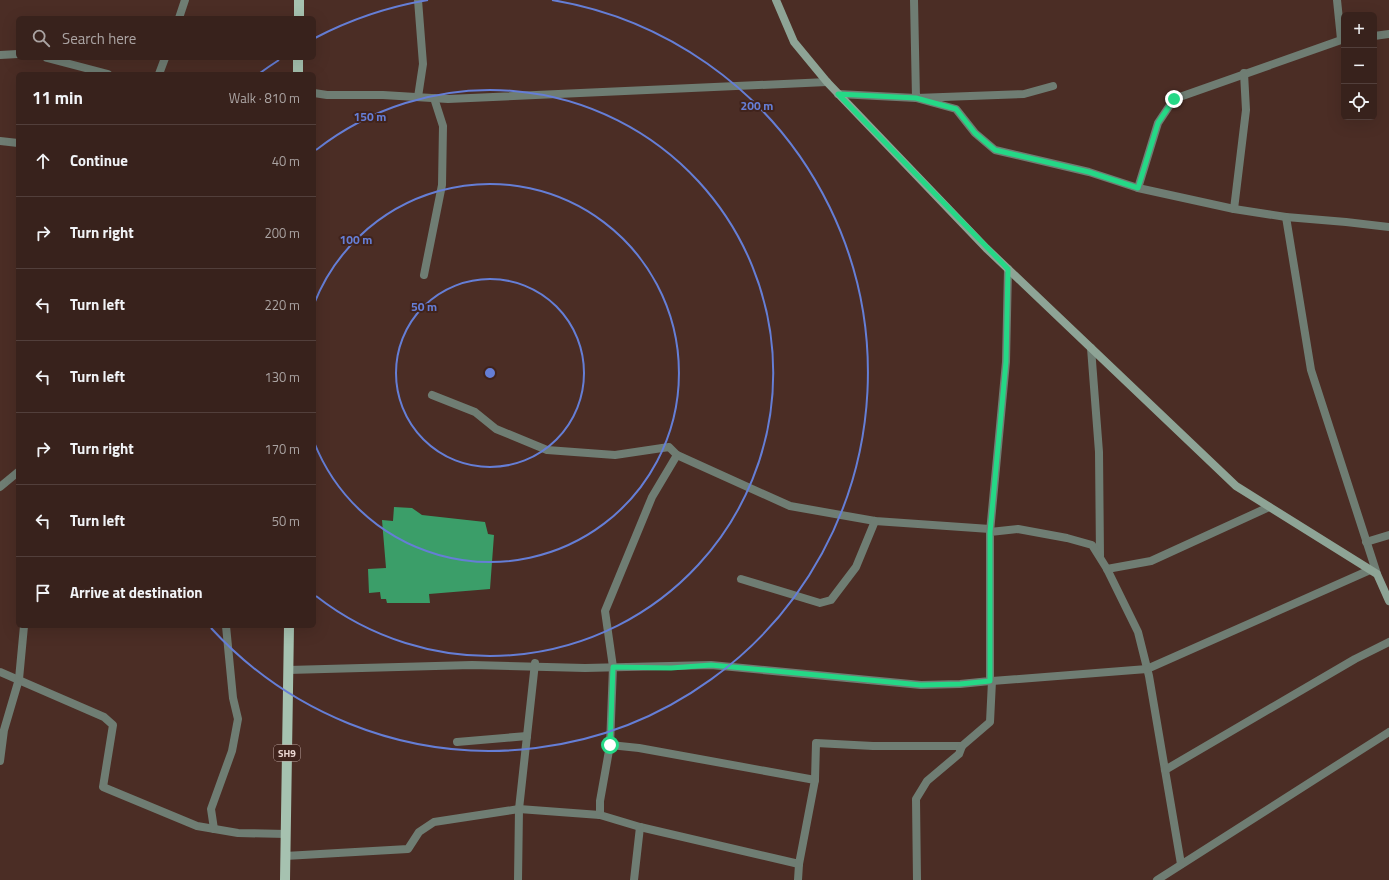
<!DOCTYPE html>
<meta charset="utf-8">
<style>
:root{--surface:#38221c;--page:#432f29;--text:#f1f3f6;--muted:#aba4a3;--line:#523f3b}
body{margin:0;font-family:"Titillium Web",sans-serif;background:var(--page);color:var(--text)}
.controls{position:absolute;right:12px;top:12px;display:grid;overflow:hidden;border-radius:6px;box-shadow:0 4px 16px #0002}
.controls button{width:36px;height:36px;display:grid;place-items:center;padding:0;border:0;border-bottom:1px solid var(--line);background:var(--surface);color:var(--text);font:20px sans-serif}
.stop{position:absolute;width:12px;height:12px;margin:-9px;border:3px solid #25d886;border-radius:50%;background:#fff}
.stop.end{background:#25d886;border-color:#fff;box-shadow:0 1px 4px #0008}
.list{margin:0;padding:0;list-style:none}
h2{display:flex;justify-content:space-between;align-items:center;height:52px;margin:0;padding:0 16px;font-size:17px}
h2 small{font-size:13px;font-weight:400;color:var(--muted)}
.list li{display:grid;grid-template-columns:26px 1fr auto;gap:12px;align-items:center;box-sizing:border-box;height:72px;padding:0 16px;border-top:1px solid var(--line)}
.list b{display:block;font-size:15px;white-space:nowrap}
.list em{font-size:13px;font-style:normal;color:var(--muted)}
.icon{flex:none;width:22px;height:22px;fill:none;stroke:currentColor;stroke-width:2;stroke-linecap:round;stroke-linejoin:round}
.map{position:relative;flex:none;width:1389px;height:880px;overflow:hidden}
.search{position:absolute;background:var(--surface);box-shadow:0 4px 16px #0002;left:16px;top:16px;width:300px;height:44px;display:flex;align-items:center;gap:10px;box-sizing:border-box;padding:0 14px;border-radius:6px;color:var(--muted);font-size:15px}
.panel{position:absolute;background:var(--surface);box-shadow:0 4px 16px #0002;left:16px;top:72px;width:300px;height:556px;border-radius:6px}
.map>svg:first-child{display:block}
.water{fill:#3b9e69}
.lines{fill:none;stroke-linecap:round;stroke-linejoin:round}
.street{stroke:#6f7d73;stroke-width:8}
.secondary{stroke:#8ea496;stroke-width:8}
.primary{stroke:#a6c2b0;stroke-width:10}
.route{stroke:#25d886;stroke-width:5}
.ring{fill:none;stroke:#657ed6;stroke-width:2}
.labels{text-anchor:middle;stroke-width:4;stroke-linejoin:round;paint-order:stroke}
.shield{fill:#40231c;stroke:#b8a09b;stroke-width:1}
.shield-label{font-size:10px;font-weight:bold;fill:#ebd6d1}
.centre{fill:#657ed6;stroke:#40231c;stroke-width:2}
.ring-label{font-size:12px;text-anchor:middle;font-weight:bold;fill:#657ed6;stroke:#40231c;stroke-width:4;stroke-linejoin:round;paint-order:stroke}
</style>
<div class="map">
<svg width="1389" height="880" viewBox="0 0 1389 880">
<rect width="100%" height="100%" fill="#4b2d25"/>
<!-- water -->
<path class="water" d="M 394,507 L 412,508 L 422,515 L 485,522 L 488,534 L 494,535 L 490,589 L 429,594 L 430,603 L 387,603 L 386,599 L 381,599 L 380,592 L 369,593 L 368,569 L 386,568 L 382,520 L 393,521 Z"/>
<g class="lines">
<!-- street -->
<g class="street">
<path d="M 914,0 L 916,98 L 1024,94 L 1053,86"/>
<path d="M 1337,0 L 1341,39"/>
<path d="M 179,18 L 185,0"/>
<path d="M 1374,36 L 1389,34"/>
<path d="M 0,55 L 18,54"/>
<path d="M 47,58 L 108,74"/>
<path d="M 159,74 L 165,58"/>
<path d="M 314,93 L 327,95 L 383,95 L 448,99 L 827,82"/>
<path d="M 838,94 L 916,98 L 956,109 L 975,133 L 995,150 L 1089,172 L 1138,188 L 1234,209 L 1286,217 L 1346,222 L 1389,227"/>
<path d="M 418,97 L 423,64 L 418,0"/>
<path d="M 0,141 L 18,143"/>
<path d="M 1138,188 L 1158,123 L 1174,99 L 1344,39"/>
<path d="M 1234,209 L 1246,110 L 1244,73"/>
<path d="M 1286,217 L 1311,370 L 1377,574"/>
<path d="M 424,275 L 442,185 L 443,126 L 434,98"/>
<path d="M 1091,348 L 1099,452 L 1100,556"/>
<path d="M 432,395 L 475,412 L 496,429 L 547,450 L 615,455 L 669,447 L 677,455 L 790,506 L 875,521 L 990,529"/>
<path d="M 0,487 L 18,472"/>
<path d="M 990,532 L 1006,362 L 1008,269"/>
<path d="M 1366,542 L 1389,535"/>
<path d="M 1107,569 L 1151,561 L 1269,507"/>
<path d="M 741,579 L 820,603 L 831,600 L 856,567 L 875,521"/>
<path d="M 288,670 L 472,665 L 585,668 L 711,665 L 921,685 L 960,684 L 990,681 L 990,532 L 1018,529 L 1067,538 L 1092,545 L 1107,569 L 1138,632 L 1149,676 L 1181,864"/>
<path d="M 0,672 L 104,717 L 113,725 L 103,787 L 197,826 L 238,833 L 286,834"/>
<path d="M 457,742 L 527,736"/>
<path d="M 610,745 L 639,748 L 815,780"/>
<path d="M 0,761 L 4,730 L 19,679 L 24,626"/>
<path d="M 1165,770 L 1355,659 L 1389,642"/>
<path d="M 600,815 L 600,801 L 610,745 L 613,667 L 605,611 L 652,497 L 677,455"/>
<path d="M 214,829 L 211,809 L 232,751 L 238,719 L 233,698 L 226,626"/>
<path d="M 285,856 L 408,849 L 419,832 L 434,822 L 519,809 L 600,815 L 640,827 L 799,864"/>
<path d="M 518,880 L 519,809 L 535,663"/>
<path d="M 634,880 L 640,827"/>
<path d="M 798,880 L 799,864 L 815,780 L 816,743 L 873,746 L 962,746"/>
<path d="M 917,880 L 916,799 L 927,781 L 959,754 L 962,746 L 990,722 L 992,681 L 1147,669 L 1370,570"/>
<path d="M 1157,880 L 1389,732"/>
</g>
<!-- secondary -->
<path class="secondary" d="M 776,0 L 794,42 L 827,82 L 986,248 L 1236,486 L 1377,574 L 1389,601"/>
<!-- primary -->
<g class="primary">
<path d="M 299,18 L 299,0"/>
<path d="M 298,74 L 298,58"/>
<path d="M 285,880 L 289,626"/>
</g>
</g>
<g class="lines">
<!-- route -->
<path class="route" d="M 610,745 L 613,667 L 671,668 L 711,665 L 921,685 L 960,684 L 990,681 L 990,532 L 1006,362 L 1008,269 L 838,94 L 916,98 L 956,109 L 975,133 L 995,150 L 1089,172 L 1138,188 L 1158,123 L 1174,99"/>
</g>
<!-- distance rings -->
<g class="ring">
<circle cx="490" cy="373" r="94"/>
<path d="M314 304A189 189 0 1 1 314 442"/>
<path d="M316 150A283 283 0 1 1 316 596"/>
<path d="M260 73A378 378 0 0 1 279 60M315 38A378 378 0 0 1 428 0M552 0A378 378 0 1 1 211 628"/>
</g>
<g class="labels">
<!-- shield labels -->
<rect class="shield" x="274" y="745" width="26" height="16" rx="3"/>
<g class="shield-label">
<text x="287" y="757">SH9</text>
</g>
</g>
<circle cx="490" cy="373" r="6" class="centre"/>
<g class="ring-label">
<text x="757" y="110">200 m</text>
<text x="370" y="121">150 m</text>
<text x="356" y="244">100 m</text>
<text x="424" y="311">50 m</text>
</g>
</svg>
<div class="controls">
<button>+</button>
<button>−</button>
<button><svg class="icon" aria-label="locate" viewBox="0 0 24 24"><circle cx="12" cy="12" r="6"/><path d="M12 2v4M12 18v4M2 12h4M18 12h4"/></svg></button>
</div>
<div class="stop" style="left:610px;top:745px"></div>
<div class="stop end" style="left:1174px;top:99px"></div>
<div class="search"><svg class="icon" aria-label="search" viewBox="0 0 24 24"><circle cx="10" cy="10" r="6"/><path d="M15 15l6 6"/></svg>Search here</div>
<section class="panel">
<h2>11 min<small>Walk · 810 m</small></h2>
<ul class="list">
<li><svg class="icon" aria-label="ahead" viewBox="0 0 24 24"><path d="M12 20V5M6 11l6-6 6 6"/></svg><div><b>Continue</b></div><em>40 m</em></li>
<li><svg class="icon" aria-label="right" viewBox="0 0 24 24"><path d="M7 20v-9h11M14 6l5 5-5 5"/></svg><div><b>Turn right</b></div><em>200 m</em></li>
<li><svg class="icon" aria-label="left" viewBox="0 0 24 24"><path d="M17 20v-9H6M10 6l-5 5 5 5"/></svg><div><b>Turn left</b></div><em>220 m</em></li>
<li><svg class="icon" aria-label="left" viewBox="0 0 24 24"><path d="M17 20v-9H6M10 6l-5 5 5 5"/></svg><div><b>Turn left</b></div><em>130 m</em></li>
<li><svg class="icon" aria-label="right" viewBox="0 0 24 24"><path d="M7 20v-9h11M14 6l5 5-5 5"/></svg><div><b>Turn right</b></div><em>170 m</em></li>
<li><svg class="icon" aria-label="left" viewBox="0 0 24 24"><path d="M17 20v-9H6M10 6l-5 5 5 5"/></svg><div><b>Turn left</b></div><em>50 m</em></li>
<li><svg class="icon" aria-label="arrive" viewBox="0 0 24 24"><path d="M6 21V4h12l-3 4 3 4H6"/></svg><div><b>Arrive at destination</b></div></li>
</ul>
</section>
</div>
